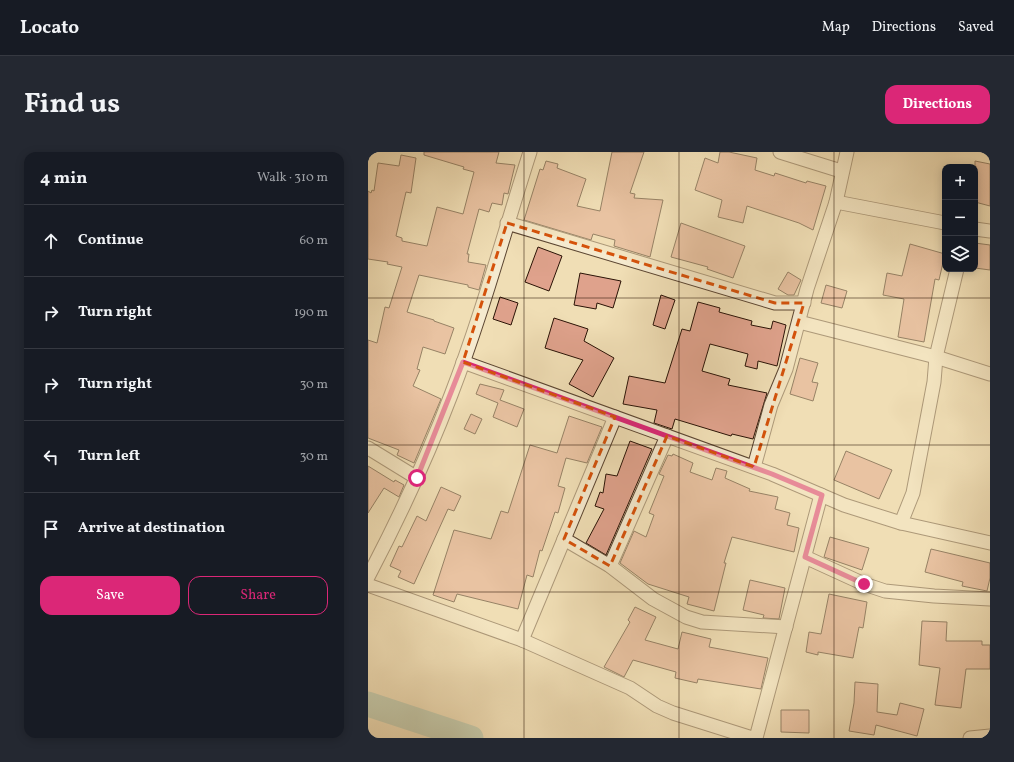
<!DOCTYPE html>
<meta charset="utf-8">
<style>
:root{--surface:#171b24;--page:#242831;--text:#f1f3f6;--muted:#9ea1a6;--line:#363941;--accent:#db2777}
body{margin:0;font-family:Vollkorn,serif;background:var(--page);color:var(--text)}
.controls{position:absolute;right:12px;top:12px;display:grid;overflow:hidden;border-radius:8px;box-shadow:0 2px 10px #0003}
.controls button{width:36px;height:36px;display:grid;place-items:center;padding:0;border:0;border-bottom:1px solid var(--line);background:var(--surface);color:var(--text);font:20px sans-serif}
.stop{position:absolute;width:12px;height:12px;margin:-9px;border:3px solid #db2777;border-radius:50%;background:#fff}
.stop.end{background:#db2777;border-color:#fff;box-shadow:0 1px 4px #0008}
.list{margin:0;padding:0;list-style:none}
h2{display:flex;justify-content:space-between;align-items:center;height:52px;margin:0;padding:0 16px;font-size:17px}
h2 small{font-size:13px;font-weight:400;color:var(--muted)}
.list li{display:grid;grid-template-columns:26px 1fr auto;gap:12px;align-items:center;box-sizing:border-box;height:72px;padding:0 16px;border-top:1px solid var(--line)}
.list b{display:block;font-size:15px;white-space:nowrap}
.list em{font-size:13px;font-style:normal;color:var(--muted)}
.actions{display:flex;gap:8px;padding:12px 16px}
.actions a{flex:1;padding:9px 0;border:1px solid var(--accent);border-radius:12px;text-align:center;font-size:14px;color:var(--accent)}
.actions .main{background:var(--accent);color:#fff}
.icon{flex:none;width:22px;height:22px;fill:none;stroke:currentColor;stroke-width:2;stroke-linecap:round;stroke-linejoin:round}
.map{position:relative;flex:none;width:622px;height:586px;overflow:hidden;border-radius:12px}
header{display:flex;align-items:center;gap:24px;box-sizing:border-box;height:56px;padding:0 20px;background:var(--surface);border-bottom:1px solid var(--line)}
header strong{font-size:19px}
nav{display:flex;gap:22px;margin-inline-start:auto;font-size:14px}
.intro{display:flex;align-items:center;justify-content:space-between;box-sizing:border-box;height:96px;padding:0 24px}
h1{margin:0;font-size:28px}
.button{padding:10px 18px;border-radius:12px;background:var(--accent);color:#fff;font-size:14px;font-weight:700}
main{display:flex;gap:24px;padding:0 24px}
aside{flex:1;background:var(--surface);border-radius:12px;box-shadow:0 2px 10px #0003}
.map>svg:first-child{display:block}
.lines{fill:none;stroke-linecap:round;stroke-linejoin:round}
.river{stroke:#9abcac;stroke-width:25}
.building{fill:#dfa28c;stroke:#2a1306}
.street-casing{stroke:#5c4632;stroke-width:15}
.street{stroke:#f5eacf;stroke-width:13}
.route{stroke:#db2777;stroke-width:5}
.marked{fill:none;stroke:#d5520b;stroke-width:3;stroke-dasharray:8 5;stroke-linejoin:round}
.grid{fill:none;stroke:#2a1306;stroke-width:1;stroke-opacity:0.55}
</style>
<header>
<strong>Locato</strong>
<nav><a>Map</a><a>Directions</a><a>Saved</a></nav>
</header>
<div class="intro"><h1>Find us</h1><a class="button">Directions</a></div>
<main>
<aside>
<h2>4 min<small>Walk · 310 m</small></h2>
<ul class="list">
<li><svg class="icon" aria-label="ahead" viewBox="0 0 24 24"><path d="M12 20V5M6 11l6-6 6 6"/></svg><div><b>Continue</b></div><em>60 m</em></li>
<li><svg class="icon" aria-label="right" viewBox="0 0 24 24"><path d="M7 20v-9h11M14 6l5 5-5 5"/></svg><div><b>Turn right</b></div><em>190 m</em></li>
<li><svg class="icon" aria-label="right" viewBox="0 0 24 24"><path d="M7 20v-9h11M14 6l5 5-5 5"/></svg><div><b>Turn right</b></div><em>30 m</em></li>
<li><svg class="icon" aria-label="left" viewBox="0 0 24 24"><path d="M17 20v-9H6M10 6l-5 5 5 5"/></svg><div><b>Turn left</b></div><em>30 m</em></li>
<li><svg class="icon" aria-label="arrive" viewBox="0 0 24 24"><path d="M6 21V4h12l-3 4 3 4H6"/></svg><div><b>Arrive at destination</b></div></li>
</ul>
<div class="actions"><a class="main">Save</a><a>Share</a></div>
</aside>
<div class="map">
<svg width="622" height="586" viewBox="0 0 622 586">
<rect width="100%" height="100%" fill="#f0deb5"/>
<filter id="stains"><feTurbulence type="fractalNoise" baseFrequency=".005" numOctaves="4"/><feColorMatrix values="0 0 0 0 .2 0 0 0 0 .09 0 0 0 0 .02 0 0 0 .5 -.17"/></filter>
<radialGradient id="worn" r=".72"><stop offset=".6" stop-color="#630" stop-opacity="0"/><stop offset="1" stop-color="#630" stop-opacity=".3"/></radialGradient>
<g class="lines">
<!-- river -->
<path class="river" d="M 0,552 L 103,586"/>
</g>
<!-- building -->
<g class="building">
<path d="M 56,0 L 131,0 L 128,11 L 147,13 L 140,42 L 136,41 L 134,53 L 124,51 L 121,60 L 111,57 L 99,102 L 101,102 L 100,110 L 118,113 L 111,138 L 100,135 L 100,133 L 51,123 L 39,160 L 66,168 L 66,169 L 86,176 L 77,202 L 55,195 L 49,217 L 52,218 L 45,234 L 73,247 L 46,311 L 29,303 L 31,298 L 0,286 L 0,188 L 9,191 L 17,155 L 21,156 L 34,115 L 19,112 L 20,110 L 0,107 L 0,39 L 3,41 L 4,38 L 6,39 L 10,11 L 31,14 L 33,3 L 48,6 L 43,41 L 38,40 L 28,84 L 34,86 L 34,89 L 59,94 L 69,55 L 95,62 L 106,20 L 95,17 L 96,15 L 56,3 Z"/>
<path d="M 244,0 L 276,0 L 262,41 L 267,42 L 266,46 L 295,48 L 282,105 L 246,94 L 247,88 L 225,82 L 223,88 L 156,68 L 172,17 L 175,18 L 178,9 L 190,12 L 189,16 L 218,27 L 209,54 L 232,59 Z"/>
<path d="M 352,0 L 361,0 L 389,6 L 387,18 L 406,24 L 407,21 L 438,31 L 439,29 L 458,34 L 445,78 L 431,71 L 379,54 L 375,71 L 350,65 L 354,48 L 327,38 L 337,6 L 350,11 Z"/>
<path d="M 607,9 L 622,12 L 622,54 L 607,50 Z"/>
<path d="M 313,71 L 377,94 L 365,126 L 339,117 L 340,115 L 303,105 Z"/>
<path d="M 607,91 L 622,93 L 622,118 L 607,116 Z"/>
<path d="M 542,92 L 577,102 L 571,128 L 567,127 L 556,190 L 530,185 L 536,147 L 515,143 L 519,121 L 534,124 Z"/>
<path d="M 170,95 L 194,104 L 181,139 L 157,130 Z"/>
<path d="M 420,120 L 433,128 L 426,143 L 420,143 L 410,137 Z"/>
<path d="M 212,121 L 253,129 L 245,156 L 229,151 L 228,157 L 206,153 Z"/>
<path d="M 458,133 L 479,139 L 474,156 L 453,151 Z"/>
<path d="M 293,143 L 307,148 L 297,177 L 285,173 Z"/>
<path d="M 132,145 L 150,151 L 143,173 L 125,167 Z"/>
<path d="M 330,150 L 352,156 L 351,160 L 384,169 L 383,173 L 403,177 L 405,169 L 418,173 L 409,214 L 390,209 L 389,217 L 377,214 L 380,202 L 342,192 L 334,219 L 362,227 L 360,233 L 399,241 L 385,287 L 364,282 L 363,284 L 307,267 L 304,277 L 286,271 L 289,258 L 255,252 L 261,224 L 297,231 L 314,177 L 322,179 Z"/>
<path d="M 186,166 L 220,177 L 216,189 L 246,206 L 225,245 L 201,232 L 215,208 L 177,196 Z"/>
<path d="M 432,206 L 450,211 L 444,230 L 450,231 L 445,249 L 422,242 Z"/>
<path d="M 112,232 L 136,238 L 132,248 L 156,257 L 149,275 L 125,265 L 130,251 L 108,242 Z"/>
<path d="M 103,262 L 114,267 L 107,282 L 96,277 Z"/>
<path d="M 201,264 L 234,275 L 219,311 L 198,306 L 190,334 L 197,336 L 190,361 L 187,360 L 174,399 L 172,398 L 165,425 L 159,423 L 150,457 L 89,442 L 86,450 L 65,443 L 86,378 L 123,387 L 133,359 L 140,361 L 162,293 L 189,301 Z"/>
<path d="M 262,289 L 284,297 L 238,403 L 218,391 L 236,357 L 227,354 L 232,340 L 235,341 L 238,322 L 249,324 Z"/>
<path d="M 478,299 L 524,318 L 511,347 L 466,328 Z"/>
<path d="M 305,302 L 325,311 L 322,320 L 344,328 L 348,316 L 359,319 L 357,326 L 382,337 L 381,339 L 410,345 L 407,357 L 422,361 L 419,373 L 431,376 L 426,400 L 364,385 L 356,411 L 358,411 L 346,459 L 319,452 L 321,445 L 280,432 L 252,411 L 266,379 L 278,385 L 286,363 L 281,361 L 296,324 L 291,322 L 300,303 L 304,304 Z"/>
<path d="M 0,314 L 26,330 L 27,328 L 36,333 L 31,345 L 16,336 L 0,361 Z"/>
<path d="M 73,335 L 93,344 L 86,359 L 80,357 L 46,432 L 30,425 L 33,419 L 22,414 L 31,394 L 34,395 L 49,364 L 58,369 Z"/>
<path d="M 462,385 L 501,396 L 494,418 L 456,405 Z"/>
<path d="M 563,397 L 622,411 L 622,426 L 619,439 L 594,434 L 595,430 L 557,420 Z"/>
<path d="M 382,428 L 417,436 L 411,467 L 395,466 L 396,463 L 375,458 Z"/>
<path d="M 461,442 L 499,450 L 495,476 L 491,475 L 485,506 L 450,500 L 450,503 L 438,500 L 441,480 L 453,482 Z"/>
<path d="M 267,455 L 288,465 L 277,488 L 310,497 L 314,480 L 343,487 L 341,495 L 400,506 L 393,537 L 330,527 L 329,531 L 307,526 L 308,520 L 265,508 L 256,525 L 236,515 L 262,470 L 260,468 Z"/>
<path d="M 554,469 L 579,470 L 578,489 L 614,489 L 614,493 L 622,493 L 622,517 L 598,517 L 593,556 L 567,553 L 572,516 L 551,513 Z"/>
<path d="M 487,530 L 510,532 L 509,560 L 529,563 L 532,551 L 556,557 L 549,584 L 508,573 L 506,583 L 481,579 L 486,551 Z"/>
<path d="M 413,558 L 441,558 L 441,581 L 413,580 Z"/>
</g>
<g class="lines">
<!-- street casing -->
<g class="street-casing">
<g id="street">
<path d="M 412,0 L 473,19"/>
<path d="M 468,50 L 577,71"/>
<path d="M 139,71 L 407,151 L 436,151"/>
<path d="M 607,77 L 622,79"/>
<path d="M 431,170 L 568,205 L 622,222"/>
<path d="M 95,210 L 404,322 L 476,353 L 533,371 L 622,391"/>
<path d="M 0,296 L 49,326"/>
<path d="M 386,315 L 403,253 L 418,217 L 439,137 L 468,50 L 479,0"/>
<path d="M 533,371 L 545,341 L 566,230 L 568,205 L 589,117"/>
<path d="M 196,387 L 242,414 L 285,447 L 318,465 L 334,470 L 418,475"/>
<path d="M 437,405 L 496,432 L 517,439 L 566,444 L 622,447"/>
<path d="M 242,414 L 299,284"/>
<path d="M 0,425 C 31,366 59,306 83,243 C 114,163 136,81 162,0"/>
<path d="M 0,433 L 154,488 L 262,536 L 289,554 L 305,561 L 384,586"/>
<path d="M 154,488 L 247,265"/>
<path d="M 388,586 L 453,343"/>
<path d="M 602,586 L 622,584"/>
</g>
</g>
<!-- street -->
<use href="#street" class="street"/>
</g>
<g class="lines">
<!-- route -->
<path class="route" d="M 49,326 L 95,210 L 404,322 L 454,343 L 437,405 L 496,432"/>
</g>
<!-- marked area -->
<path d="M0 0H622V586H0ZM 139,71 L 407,151 L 436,151 L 386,315 L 299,284 L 242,414 L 196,387 L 247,265 L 95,210 Z" fill="#f0deb5" fill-opacity=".55" fill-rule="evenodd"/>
<path class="marked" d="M 139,71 L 407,151 L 436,151 L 386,315 L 299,284 L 242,414 L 196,387 L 247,265 L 95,210 Z"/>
<!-- grid -->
<path class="grid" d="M 156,0 L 156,586M 311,0 L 311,586M 466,0 L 466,586M 0,146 L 622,146M 0,293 L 622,293M 0,440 L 622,440"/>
<rect width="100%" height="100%" filter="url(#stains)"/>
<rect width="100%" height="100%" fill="url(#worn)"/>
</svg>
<div class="controls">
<button>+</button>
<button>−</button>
<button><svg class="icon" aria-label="layers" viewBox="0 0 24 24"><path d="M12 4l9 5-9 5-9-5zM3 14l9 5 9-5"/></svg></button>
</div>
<div class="stop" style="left:49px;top:326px"></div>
<div class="stop end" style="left:496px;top:432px"></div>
</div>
</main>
